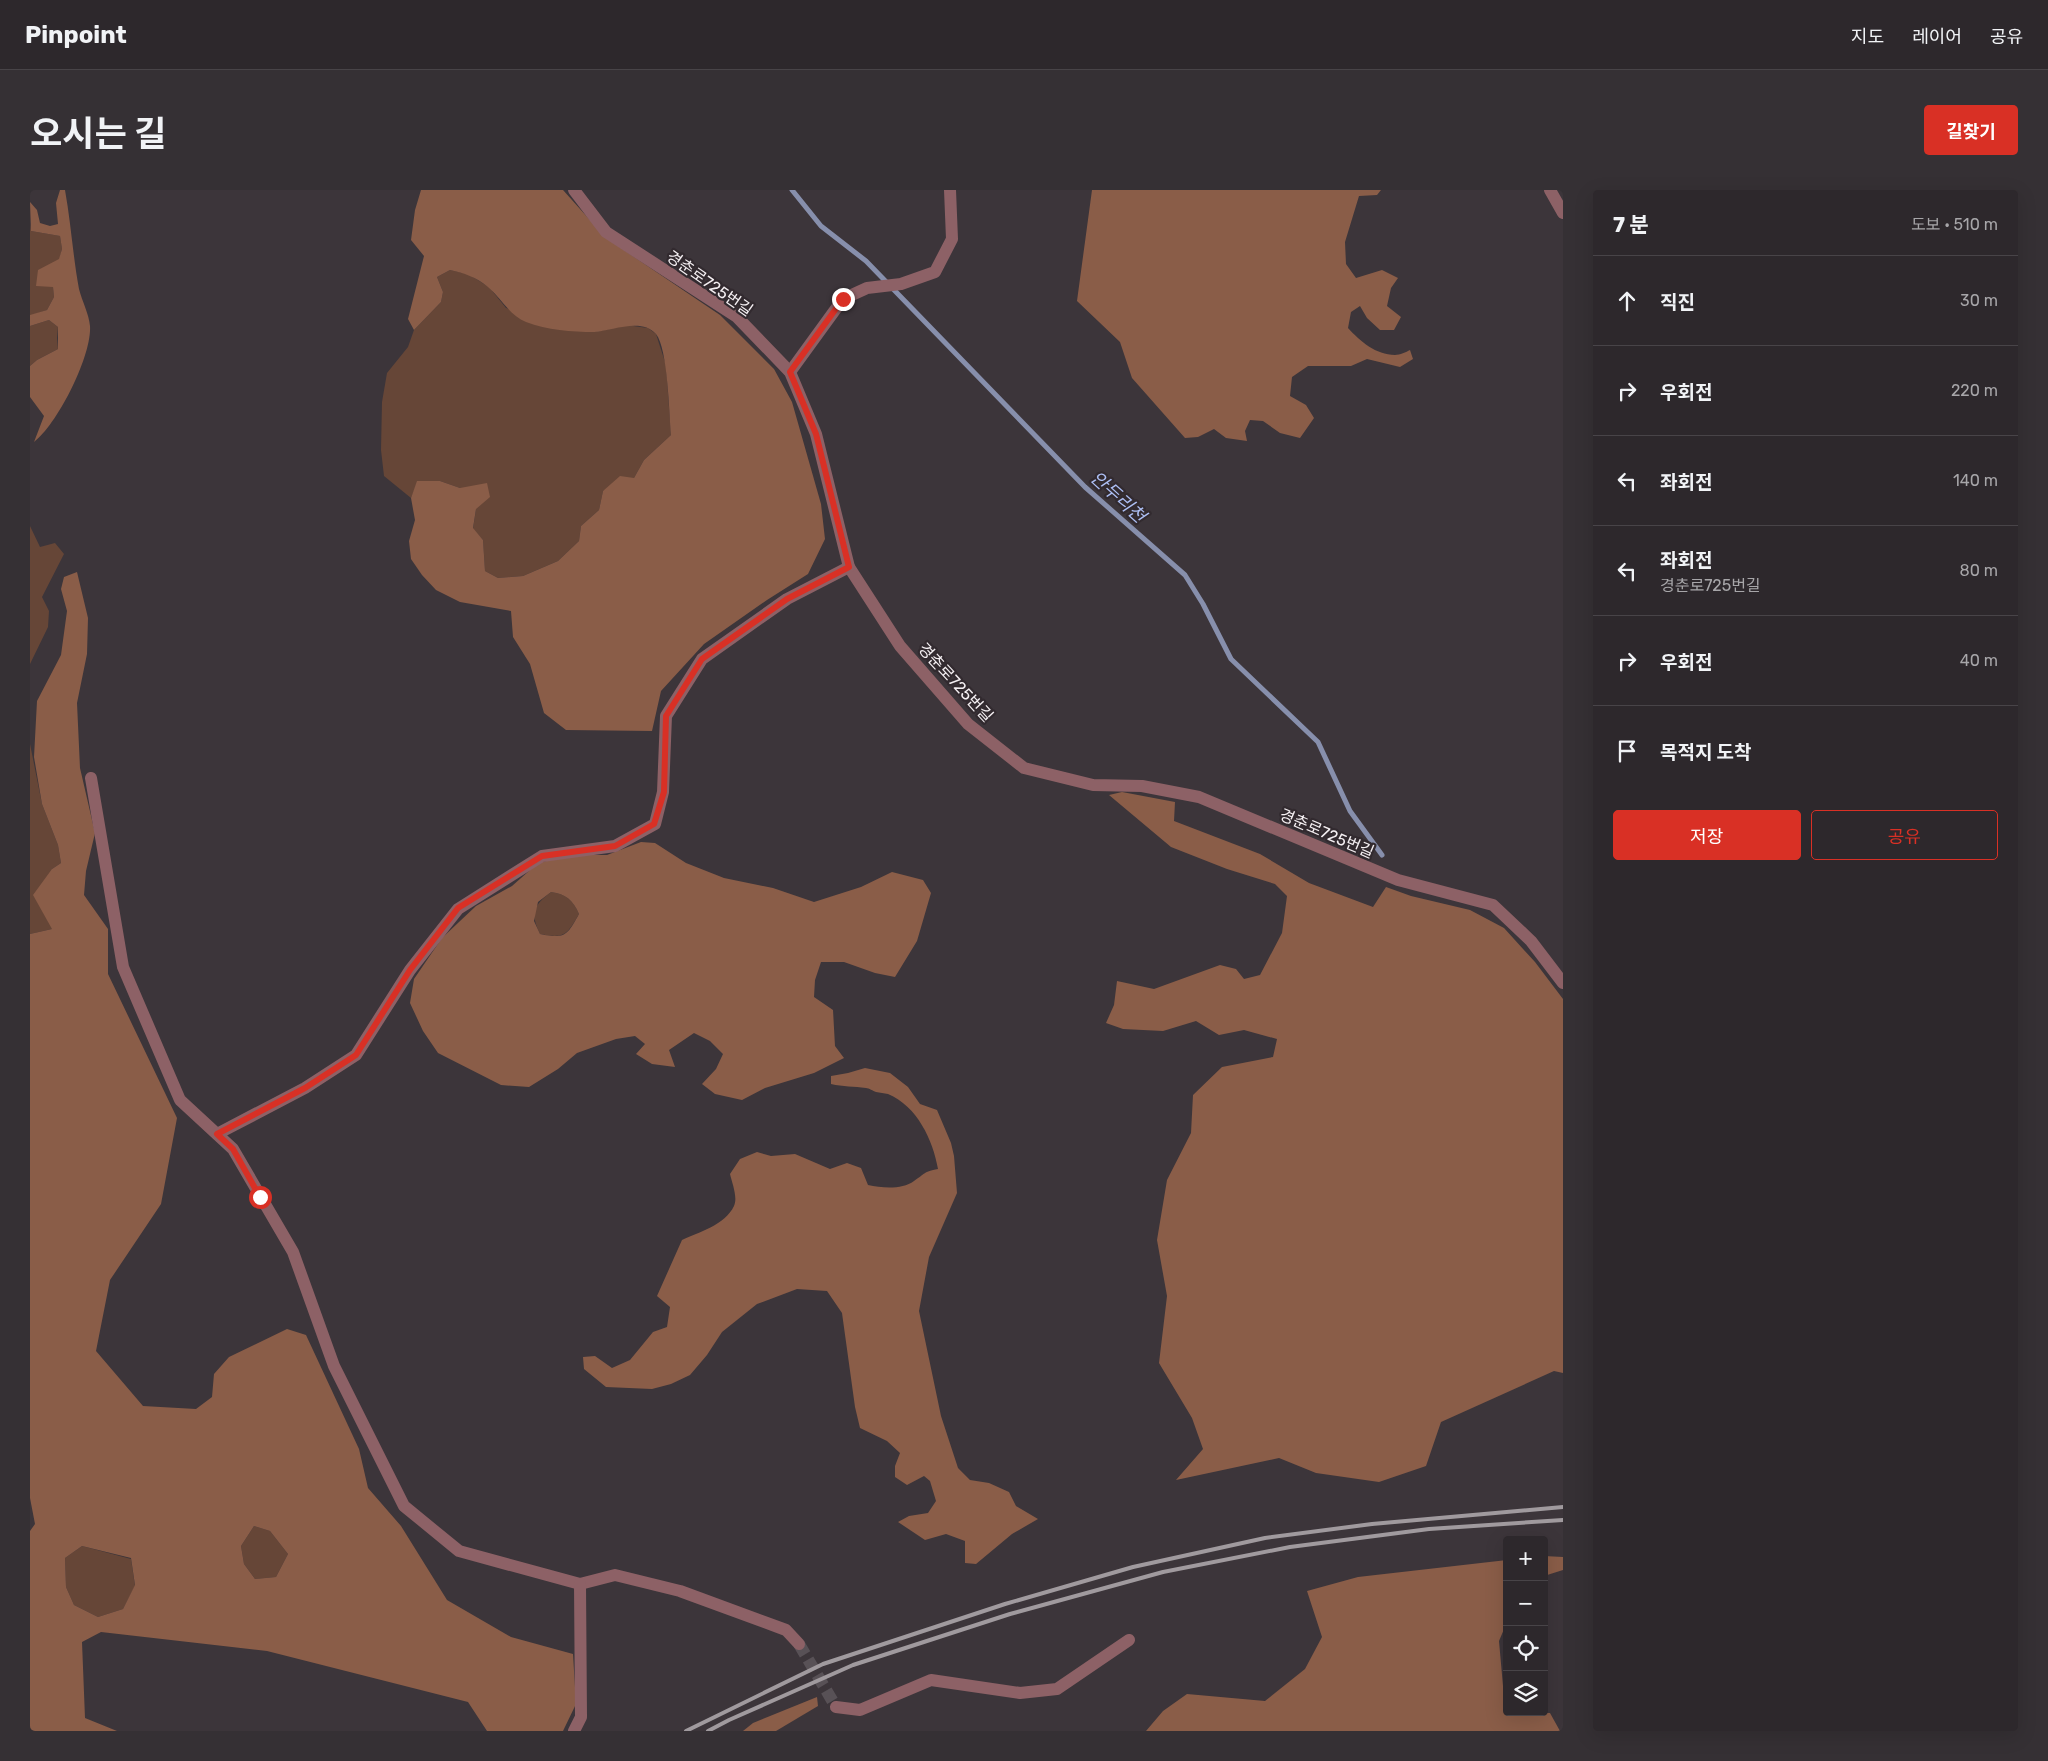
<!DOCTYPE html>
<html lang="ko">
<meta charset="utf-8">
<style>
:root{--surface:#2d282c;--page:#353034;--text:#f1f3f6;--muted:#a7a6a9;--line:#484448;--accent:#d93025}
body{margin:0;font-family:Rubik,"Noto Sans KR",sans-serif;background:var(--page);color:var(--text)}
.controls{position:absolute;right:15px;bottom:15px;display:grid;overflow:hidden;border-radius:5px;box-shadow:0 5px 20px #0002}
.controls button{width:45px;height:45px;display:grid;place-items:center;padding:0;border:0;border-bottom:1px solid var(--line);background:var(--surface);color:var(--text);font:25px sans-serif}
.stop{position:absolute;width:15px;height:15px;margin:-11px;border:4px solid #d93025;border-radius:50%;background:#fff}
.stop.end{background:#d93025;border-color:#fff;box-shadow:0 1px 5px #0008}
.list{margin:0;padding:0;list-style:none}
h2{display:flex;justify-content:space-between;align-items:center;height:65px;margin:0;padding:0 20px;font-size:21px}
h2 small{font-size:16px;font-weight:400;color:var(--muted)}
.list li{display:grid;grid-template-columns:32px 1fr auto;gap:15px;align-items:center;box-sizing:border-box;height:90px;padding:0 20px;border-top:1px solid var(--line)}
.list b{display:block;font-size:19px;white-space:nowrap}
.list p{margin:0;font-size:16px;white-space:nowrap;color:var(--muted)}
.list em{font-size:16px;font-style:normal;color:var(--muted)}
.actions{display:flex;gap:10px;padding:15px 20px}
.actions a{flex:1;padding:11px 0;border:1px solid var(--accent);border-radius:5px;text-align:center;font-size:18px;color:var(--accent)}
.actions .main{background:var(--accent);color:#fff}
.icon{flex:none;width:28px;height:28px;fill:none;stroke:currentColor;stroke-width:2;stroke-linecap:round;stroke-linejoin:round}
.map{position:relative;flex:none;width:1533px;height:1541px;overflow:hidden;border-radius:5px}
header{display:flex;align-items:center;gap:30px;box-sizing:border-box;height:70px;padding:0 25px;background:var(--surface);border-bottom:1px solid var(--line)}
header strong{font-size:24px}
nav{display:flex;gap:28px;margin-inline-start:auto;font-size:18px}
.intro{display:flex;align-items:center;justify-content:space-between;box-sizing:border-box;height:120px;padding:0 30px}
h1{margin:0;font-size:35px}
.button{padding:12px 22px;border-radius:5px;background:var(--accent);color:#fff;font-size:18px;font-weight:700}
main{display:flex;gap:30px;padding:0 30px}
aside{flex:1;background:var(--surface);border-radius:5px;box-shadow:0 5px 20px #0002}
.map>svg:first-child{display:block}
.green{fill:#664637}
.forest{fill:#8a5d48;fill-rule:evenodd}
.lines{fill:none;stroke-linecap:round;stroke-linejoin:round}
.stream{stroke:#878fac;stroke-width:5}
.street-tunnel{stroke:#585156;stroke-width:12;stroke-dasharray:12 6;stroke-linecap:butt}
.street{stroke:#8d6166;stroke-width:12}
.rail{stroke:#a09a9e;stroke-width:4}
.route{stroke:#d93025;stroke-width:6}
.labels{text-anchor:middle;stroke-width:4.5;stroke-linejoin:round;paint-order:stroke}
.street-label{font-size:16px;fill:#f5f0f3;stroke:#322a2f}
.water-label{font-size:18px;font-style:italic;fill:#adbff4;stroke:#322a2f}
</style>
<header>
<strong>Pinpoint</strong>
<nav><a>지도</a><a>레이어</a><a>공유</a></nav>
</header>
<div class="intro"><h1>오시는 길</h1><a class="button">길찾기</a></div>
<main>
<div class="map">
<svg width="1533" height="1541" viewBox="0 0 1533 1541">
<rect width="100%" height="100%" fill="#3c353a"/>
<!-- green -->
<g class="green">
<path d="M 0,34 L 1,41 L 30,46 L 32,59 L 23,97 L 24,107 L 17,120 L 0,126 Z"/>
<path d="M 420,80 L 438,84 L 459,97 L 476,118 L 566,142 L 596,135 L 618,138 L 626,144 L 636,175 L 641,245 L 614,270 L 604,288 L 573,301 L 569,320 L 551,336 L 549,351 L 528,371 L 493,386 L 468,388 L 455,381 L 453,350 L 443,339 L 446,319 L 430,298 L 410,291 L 388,291 L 381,308 L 354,286 L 351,260 L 352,212 L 357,183 L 378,157 L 384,140 L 411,112 L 413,102 L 407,87 Z"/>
<path d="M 19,130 L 28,137 L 27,148 L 28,159 L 7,170 L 0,176 L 0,136 Z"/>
<path d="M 0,336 L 10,357 L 25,353 L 34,364 L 12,407 L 19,421 L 18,437 L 0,474 Z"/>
<path d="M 0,554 L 12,614 L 28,655 L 31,673 L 22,679 L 22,739 L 0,744 Z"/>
<path d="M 521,702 C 536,704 543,710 549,724 C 537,745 534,749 510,744 C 500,723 503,716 521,702 Z"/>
<path d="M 224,1336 L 240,1341 L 258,1364 L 246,1387 L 225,1389 L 214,1374 L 211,1356 Z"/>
<path d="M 52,1356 L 101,1369 L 105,1396 L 93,1419 L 68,1427 L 44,1415 L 36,1397 L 35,1368 Z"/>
</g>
<!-- forest -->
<g class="forest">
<path d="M 30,0 L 35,0 C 41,33 43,67 49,99 C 52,111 59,124 60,136 C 62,166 27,235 4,252 L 14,226 L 0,207 L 0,176 L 7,170 L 28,159 L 28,137 L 19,130 L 0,136 L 0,125 L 17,120 L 24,107 L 23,97 L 6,96 L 8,80 L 29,69 L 32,59 L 30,46 L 1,41 L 0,12 L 7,20 L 10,33 L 20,36 L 28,34 L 26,13 Z"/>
<path d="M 391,0 L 533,0 L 576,48 L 690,125 L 744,179 L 762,212 L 791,314 L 795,349 L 778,384 L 737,410 L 674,454 L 631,501 L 622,541 L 536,540 L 514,523 L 500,474 L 483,447 L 481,421 L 430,412 L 406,400 L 392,385 L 381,369 L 379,351 L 385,330 L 381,308 L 387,291 L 410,291 L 430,298 L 457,293 L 460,307 L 446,319 L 443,338 L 453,350 L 455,381 L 468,388 L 493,386 L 528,371 L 549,351 L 551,336 L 569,320 L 573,301 L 590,286 L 604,288 L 614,270 L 641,245 C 639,223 638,159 626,144 C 612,127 581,141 564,142 C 542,142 517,140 496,132 C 479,125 471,108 458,97 C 446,87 434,83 420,80 L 407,87 L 413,102 L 411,112 L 384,140 L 378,129 L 394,66 L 381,50 L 385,20 Z"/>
<path d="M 1062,0 L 1351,0 L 1347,5 L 1329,6 L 1315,52 L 1316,74 L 1326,88 L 1352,80 L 1368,88 L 1361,98 L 1357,116 L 1371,127 L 1364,140 L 1350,140 L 1337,128 L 1330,116 L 1321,122 L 1318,138 C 1330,151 1346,165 1365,165 C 1370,165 1376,162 1380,160 L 1383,169 L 1370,177 L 1337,169 L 1321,176 L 1278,176 L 1262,187 L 1260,206 L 1276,215 L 1284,228 L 1270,248 L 1250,243 L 1233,231 L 1220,230 L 1215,241 L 1217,251 L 1196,248 L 1184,239 L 1168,247 L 1155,248 L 1102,188 L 1090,152 L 1047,111 Z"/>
<path d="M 47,382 L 58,428 L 57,464 L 47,513 L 50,578 L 65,643 L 56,681 L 54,705 L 78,739 L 78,784 L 147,928 L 131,1014 L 80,1090 L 66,1161 L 113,1216 L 166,1219 L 182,1207 L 184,1184 L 199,1167 L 257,1139 L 276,1145 L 329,1259 L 338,1298 L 371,1336 L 417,1410 L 481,1447 L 543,1464 L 546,1514 L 533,1541 L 457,1541 L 438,1512 L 237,1461 L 71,1442 L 52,1452 L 55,1528 L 87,1541 L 0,1541 L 0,1341 L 5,1334 L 0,1308 L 0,744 L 22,739 L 3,705 L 22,679 L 31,673 L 28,655 L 12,614 L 4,567 L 7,511 L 31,465 L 37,421 L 31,399 L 34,387 ZM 224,1336 L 240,1341 L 258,1364 L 246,1387 L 225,1389 L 214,1374 L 211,1356 ZM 52,1356 L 101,1368 L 105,1395 L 93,1419 L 68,1427 L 44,1415 L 36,1397 L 35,1368 Z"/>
<path d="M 1092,602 L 1145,612 L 1144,631 L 1230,664 L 1279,693 L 1343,717 L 1356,697 L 1381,706 L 1440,720 L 1474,738 L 1505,772 L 1533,809 L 1533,1183 L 1524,1181 L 1411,1232 L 1396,1276 L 1349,1292 L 1286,1283 L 1249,1268 L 1146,1290 L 1173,1259 L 1162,1228 L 1129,1173 L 1137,1106 L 1127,1050 L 1137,990 L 1161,943 L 1163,905 L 1192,877 L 1243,867 L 1247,849 L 1214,840 L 1189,845 L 1166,831 L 1133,841 L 1093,839 L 1076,833 L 1084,815 L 1087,791 L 1124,799 L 1190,775 L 1206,779 L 1214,789 L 1230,785 L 1252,743 L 1257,706 L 1245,694 L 1197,679 L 1141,657 L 1079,605 Z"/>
<path d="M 611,652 L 625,653 L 656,673 L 694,688 L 743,698 L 784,712 L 831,697 L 862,682 L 893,690 L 901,703 L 887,751 L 865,787 L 845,783 L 814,772 L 791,772 L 785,790 L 784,807 L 803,820 L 805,856 L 814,868 L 784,883 L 735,898 L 712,910 L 685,904 L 672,894 L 686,879 L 693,864 L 680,851 L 664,843 L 639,860 L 645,877 L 622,874 L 606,864 L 615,854 L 605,846 L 586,849 L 547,863 L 528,879 L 499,897 L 471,895 L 408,863 L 393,841 L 380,813 L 384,789 L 412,748 L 446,716 L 482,696 L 508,673 L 541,665 L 577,665 ZM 521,702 C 536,704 543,710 549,724 C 537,746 535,749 510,744 L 504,731 L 508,712 Z"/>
<path d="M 835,878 L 860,883 L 878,897 L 890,914 L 907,920 L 921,953 L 924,966 L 927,1003 L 899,1067 L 889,1121 L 911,1226 L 928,1278 L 940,1290 L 959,1293 L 979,1302 L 986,1316 L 1008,1329 L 982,1344 L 946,1374 L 935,1373 L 935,1351 L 916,1344 L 895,1350 L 868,1332 L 879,1326 L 898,1323 L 906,1311 L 900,1291 L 894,1286 L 877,1295 L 865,1287 L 865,1276 L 870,1263 L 857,1251 L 830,1238 L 825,1217 L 812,1123 L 797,1101 L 767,1099 L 727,1114 L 692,1142 L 677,1165 L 660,1185 L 641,1194 L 622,1199 L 576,1197 L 554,1179 L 553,1167 L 565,1166 L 582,1178 L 600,1170 L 623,1142 L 637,1137 L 640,1117 L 627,1106 L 652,1050 C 669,1042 695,1035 704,1016 C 708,1007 702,993 700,984 L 710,969 L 727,962 L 741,966 L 765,964 L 800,979 L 817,973 L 831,978 L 838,995 C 852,998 872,1000 884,991 C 896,983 893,982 908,979 C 903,950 887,916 858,904 C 854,903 850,903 846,902 C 843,901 839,898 836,898 C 824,896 813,897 801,894 L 801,886 L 818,883 Z"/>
<path d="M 1514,1366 L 1533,1367 L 1533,1380 L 1514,1386 Z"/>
<path d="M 1477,1370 L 1477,1432 L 1469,1451 L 1473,1496 L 1477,1501 L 1477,1522 L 1520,1523 L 1530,1541 L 1116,1541 L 1133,1521 L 1157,1504 L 1235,1511 L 1275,1479 L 1292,1447 L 1277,1401 L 1328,1387 Z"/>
<path d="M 787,1507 L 788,1516 L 746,1541 L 713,1541 L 723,1533 Z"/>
</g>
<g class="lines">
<!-- stream -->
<path class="stream" d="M 762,0 L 791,36 L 836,71 L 1055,297 L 1155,385 L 1173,414 L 1201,469 L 1288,552 L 1320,621 L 1352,665"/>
<!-- street-tunnel -->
<path class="street-tunnel" d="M 769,1454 L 806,1517"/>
<!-- street -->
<g class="street">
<path d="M 544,0 L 576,42 L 707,127 L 760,182 L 786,244 L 819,377 L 870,456 L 938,534 L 994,578 L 1063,595 L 1112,596 L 1169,607 L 1368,690 L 1463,715 L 1501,751 L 1533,793"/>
<path d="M 1520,0 L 1533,23"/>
<path d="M 760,182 L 813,109 L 837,98 L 871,94 L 905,82 L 922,49 L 920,0"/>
<path d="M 61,588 L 93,777 L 150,910 L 203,959 L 263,1062 L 304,1176 L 374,1316 L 429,1361 L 550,1394 L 585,1385 L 650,1401 L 756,1440 L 769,1454"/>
<path d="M 187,944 L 275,898 L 326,865 L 380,780 L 428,719 L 512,666 L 585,656 L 625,634 L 633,602 L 636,526 L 672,469 L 757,409 L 819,377"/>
<path d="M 806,1517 L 830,1520 L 901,1490 L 990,1503 L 1027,1499 L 1099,1450"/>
<path d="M 544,1541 L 551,1527 L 550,1394"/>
</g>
<!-- rail -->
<g class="rail">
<path d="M 656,1541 L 793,1474 L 975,1414 L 1103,1377 L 1235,1348 L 1342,1334 L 1533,1317"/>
<path d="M 678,1541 L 699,1530 L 823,1475 L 980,1424 L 1133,1382 L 1260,1357 L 1399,1339 L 1533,1330"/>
</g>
</g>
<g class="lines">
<!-- route -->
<path class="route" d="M 230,1007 L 203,959 L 187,944 L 275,898 L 326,865 L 380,780 L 428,718 L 512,666 L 585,656 L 624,634 L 634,602 L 636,526 L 672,469 L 757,409 L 819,377 L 786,244 L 760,182 L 813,109"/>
</g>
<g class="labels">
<!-- street labels -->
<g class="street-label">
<text transform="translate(680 93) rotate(35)" y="6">경춘로725번길</text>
<text transform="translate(926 492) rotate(47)" y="6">경춘로725번길</text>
<text transform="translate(1297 643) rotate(23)" y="6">경춘로725번길</text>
</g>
<!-- water labels -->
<g class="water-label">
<text transform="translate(1088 307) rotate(42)" y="6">안두리천</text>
</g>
</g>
</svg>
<div class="controls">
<button>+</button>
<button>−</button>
<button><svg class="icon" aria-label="locate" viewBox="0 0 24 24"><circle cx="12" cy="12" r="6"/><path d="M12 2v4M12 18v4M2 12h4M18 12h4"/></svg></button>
<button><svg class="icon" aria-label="layers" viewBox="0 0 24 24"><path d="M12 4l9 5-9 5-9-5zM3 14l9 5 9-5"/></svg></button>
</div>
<div class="stop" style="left:230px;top:1007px"></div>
<div class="stop end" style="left:813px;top:109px"></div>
</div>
<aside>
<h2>7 분<small>도보 · 510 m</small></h2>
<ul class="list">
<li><svg class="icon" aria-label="ahead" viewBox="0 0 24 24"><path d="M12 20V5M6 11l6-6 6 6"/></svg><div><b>직진</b></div><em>30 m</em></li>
<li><svg class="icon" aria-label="right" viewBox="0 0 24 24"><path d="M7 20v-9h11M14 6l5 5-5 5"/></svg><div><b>우회전</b></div><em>220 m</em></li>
<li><svg class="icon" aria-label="left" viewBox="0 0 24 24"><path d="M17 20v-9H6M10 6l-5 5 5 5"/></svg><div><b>좌회전</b></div><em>140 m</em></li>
<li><svg class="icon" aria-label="left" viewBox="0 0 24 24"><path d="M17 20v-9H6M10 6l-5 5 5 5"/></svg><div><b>좌회전</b><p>경춘로725번길</p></div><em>80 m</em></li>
<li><svg class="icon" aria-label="right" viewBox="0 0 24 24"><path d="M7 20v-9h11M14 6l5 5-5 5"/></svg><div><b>우회전</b></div><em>40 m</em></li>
<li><svg class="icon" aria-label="arrive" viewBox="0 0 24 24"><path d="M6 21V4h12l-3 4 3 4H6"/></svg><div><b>목적지 도착</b></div></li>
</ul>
<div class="actions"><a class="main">저장</a><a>공유</a></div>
</aside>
</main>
